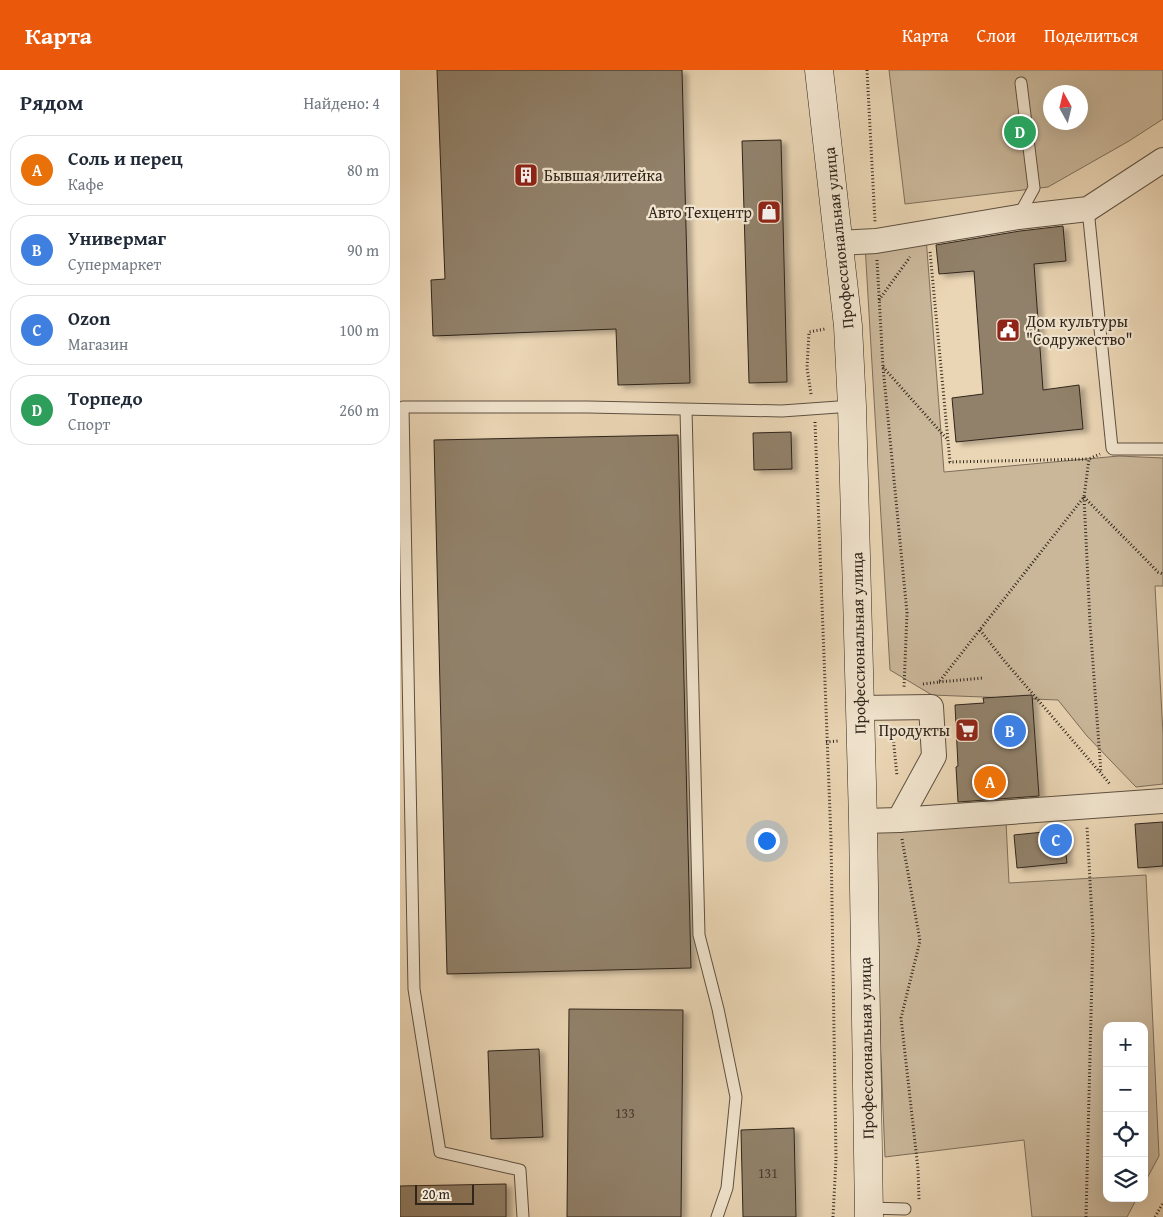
<!DOCTYPE html>
<html lang="ru">
<meta charset="utf-8">
<style>
:root{--surface:#fff;--page:#f6f6f7;--text:#1f2937;--muted:#747a83;--line:#e0e1e3;--accent:#ea580c}
body{margin:0;font-family:"Gentium Book Plus",serif;background:var(--page);color:var(--text)}
.controls{position:absolute;right:15px;bottom:15px;display:grid;overflow:hidden;border-radius:10px;box-shadow:0 5px 20px #0002}
.controls button{width:45px;height:45px;display:grid;place-items:center;padding:0;border:0;border-bottom:1px solid var(--line);background:var(--surface);color:var(--text);font:25px sans-serif}
.compass{position:absolute;left:643px;top:15px;width:45px;height:45px;border-radius:50%;background:var(--surface);box-shadow:0 5px 20px #0002;rotate:352deg}
.scale{position:absolute;left:15px;bottom:12px;width:59px;box-sizing:border-box;padding-left:5px;border:2px solid #30251b;border-top:0;font-size:14px;line-height:18px;white-space:nowrap;color:#30251b;-webkit-text-stroke:4px #f1e4ce;paint-order:stroke}
.you{position:absolute;left:366px;top:770px;width:18px;height:18px;margin:-12px;border:4px solid #fff;border-radius:50%;background:#1a73e8;box-shadow:0 0 0 8px #1a73e833}
.badge{display:grid;place-items:center;width:32px;height:32px;border-radius:50%;background:var(--accent);color:#fff;font-size:16px;font-weight:700}
.pin{position:absolute;translate:-50% -50%;border:2px solid #fff;box-shadow:0 1px 5px #0006}
.list{margin:0;padding:0;list-style:none}
h2{display:flex;justify-content:space-between;align-items:center;height:65px;margin:0;padding:0 20px;font-size:21px}
h2 small{font-size:16px;font-weight:400;color:var(--muted)}
.list li{display:grid;grid-template-columns:32px 1fr auto;gap:15px;align-items:center;box-sizing:border-box;height:70px;margin:0 10px 10px;padding:0 10px;border:1px solid var(--line);border-radius:20px}
.list b{display:block;font-size:19px;white-space:nowrap}
.list p{margin:0;font-size:16px;white-space:nowrap;color:var(--muted)}
.list em{font-size:16px;font-style:normal;color:var(--muted)}
.icon{flex:none;width:28px;height:28px;fill:none;stroke:currentColor;stroke-width:2;stroke-linecap:round;stroke-linejoin:round}
.map{position:relative;flex:none;width:763px;height:1147px;overflow:hidden}
header{display:flex;align-items:center;gap:30px;box-sizing:border-box;height:70px;padding:0 25px;background:var(--accent);color:#fff}
header strong{font-size:24px}
nav{display:flex;gap:28px;margin-inline-start:auto;font-size:18px}
main{display:flex}
aside{flex:1;background:var(--surface)}
.map>svg:first-child{display:block}
.green{fill:#cab79a;stroke:#7d6e5a;fill-rule:evenodd}
.building{fill:#91816b;stroke:#30251b;filter:url(#shadow)}
.lines{fill:none;stroke-linecap:round;stroke-linejoin:round}
.lane-casing{stroke:#5e5141;stroke-width:13}
.street-casing{stroke:#5e5141;stroke-width:26}
.secondary-casing{stroke:#30251b;stroke-width:29}
.path{stroke:#30251b;stroke-width:3;stroke-dasharray:1 2.5;stroke-linecap:butt}
.lane{stroke:#f1e4ce;stroke-width:11}
.street{stroke:#f1e4ce;stroke-width:24}
.secondary{stroke:#f1e4ce;stroke-width:28}
.labels{text-anchor:middle;stroke-width:4.5;stroke-linejoin:round;paint-order:stroke}
.number-label{font-size:14px;fill:#483c2f}
.poi-label{font-size:16px;fill:#30251b;stroke:#f1e4ce;text-anchor:start}
.street-label{font-size:16px;fill:#30251b;stroke:#f1e4ce}
</style>
<header>
<strong>Карта</strong>
<nav><a>Карта</a><a>Слои</a><a>Поделиться</a></nav>
</header>
<main>
<aside>
<h2>Рядом<small>Найдено: 4</small></h2>
<ul class="list">
<li><span class="badge" style="background:#e8710a">A</span><div><b>Соль и перец</b><p>Кафе</p></div><em>80 m</em></li>
<li><span class="badge" style="background:#3f7fe0">B</span><div><b>Универмаг</b><p>Супермаркет</p></div><em>90 m</em></li>
<li><span class="badge" style="background:#3f7fe0">C</span><div><b>Ozon</b><p>Магазин</p></div><em>100 m</em></li>
<li><span class="badge" style="background:#2e9e5b">D</span><div><b>Торпедо</b><p>Спорт</p></div><em>260 m</em></li>
</ul>
</aside>
<div class="map">
<svg width="763" height="1147" viewBox="0 0 763 1147">
<defs>
<filter id="shadow"><feDropShadow dx="5.5" dy="3" stdDeviation="2.5" flood-color="#0004"/></filter>
</defs>
<rect width="100%" height="100%" fill="#ead5b4"/>
<filter id="stains"><feTurbulence type="fractalNoise" baseFrequency=".004" numOctaves="4"/><feColorMatrix values="0 0 0 0 .2 0 0 0 0 .09 0 0 0 0 .02 0 0 0 .5 -.17"/></filter>
<radialGradient id="worn" r=".72"><stop offset=".6" stop-color="#630" stop-opacity="0"/><stop offset="1" stop-color="#630" stop-opacity=".3"/></radialGradient>
<!-- green -->
<g class="green">
<path d="M 489,0 L 763,0 L 763,49 L 729,71 L 648,117 L 505,134 ZM 650,22 L 680,22 L 680,52 L 650,52 Z"/>
<path d="M 526,167 L 544,402 L 719,386 L 763,388 L 763,516 L 755,516 L 763,664 L 763,714 L 736,717 L 687,666 L 658,630 L 532,625 L 490,600 L 465,175 Z"/>
<path d="M 606,751 L 609,813 L 746,805 L 759,1086 L 744,1114 L 744,956 L 707,956 L 707,1128 L 737,1128 L 727,1147 L 632,1147 L 624,1070 L 485,1087 L 472,762 Z"/>
</g>
<!-- building -->
<g class="building">
<path d="M 37,0 L 282,0 L 290,313 L 218,315 L 216,259 L 33,266 L 31,210 L 45,209 Z"/>
<path d="M 381,70 L 387,312 L 349,313 L 342,71 Z"/>
<path d="M 663,156 L 666,191 L 634,194 L 643,320 L 679,315 L 683,359 L 556,372 L 552,328 L 583,324 L 574,201 L 539,204 L 536,175 L 620,161 Z"/>
<path d="M 391,362 L 392,399 L 354,400 L 353,363 Z"/>
<path d="M 278,365 L 291,898 L 47,904 L 34,370 Z"/>
<path d="M 632,625 L 639,726 L 558,732 L 556,697 L 558,696 L 555,635 L 584,633 L 583,628 Z"/>
<path d="M 763,752 L 763,796 L 738,798 L 735,754 Z"/>
<path d="M 663,760 L 667,793 L 617,798 L 614,765 Z"/>
<path d="M 169,939 L 283,940 L 281,1147 L 167,1147 Z"/>
<path d="M 139,979 L 143,1067 L 91,1069 L 88,981 Z"/>
<path d="M 394,1058 L 396,1147 L 343,1147 L 341,1060 Z"/>
<path d="M 106,1114 L 106,1147 L 0,1147 L 0,1116 Z"/>
</g>
<g class="lines">
<!-- lane casing -->
<g class="lane-casing">
<g id="lane">
<path d="M 688,139 L 712,378"/>
<path d="M 618,147 L 634,118 L 621,13"/>
<path d="M 286,340 L 299,865 L 318,939 L 336,1027 L 327,1118 L 317,1147"/>
<path d="M 713,379 L 763,379"/>
<path d="M 469,1138 L 505,1139"/>
<path d="M 123,1147 L 120,1100 L 40,1082 L 14,919 L 3,337 L 188,337 L 382,341 L 452,336"/>
</g>
</g>
<!-- street casing -->
<g class="street-casing">
<g id="street">
<path d="M 438,173 L 476,171 L 618,147 L 688,139 L 763,90"/>
<path d="M 460,638 L 531,637 L 534,686 L 499,750"/>
<path d="M 463,751 L 499,750 L 763,731"/>
</g>
</g>
<!-- secondary casing -->
<g class="secondary-casing">
<path id="secondary" d="M 419,0 L 448,256 L 452,336 L 463,751 L 469,1147"/>
</g>
<!-- path -->
<g class="path">
<path d="M 467,0 L 475,152"/>
<path d="M 530,182 L 550,392 L 689,389"/>
<path d="M 477,190 L 483,297 L 507,543 L 504,618"/>
<path d="M 479,230 L 510,187"/>
<path d="M 483,297 L 547,369"/>
<path d="M 411,324 L 407,298 L 409,262 L 425,259"/>
<path d="M 415,352 L 431,769 L 436,1089 L 433,1147"/>
<path d="M 684,427 L 690,553 L 701,703"/>
<path d="M 684,427 L 758,502 L 763,504"/>
<path d="M 580,560 L 602,588 L 710,714"/>
<path d="M 539,612 L 583,608"/>
<path d="M 523,614 L 539,612 L 684,427 L 689,389 L 700,384"/>
<path d="M 495,658 L 493,666 L 497,706"/>
<path d="M 426,672 L 438,671"/>
<path d="M 502,769 L 520,871 L 501,948 L 518,1099 L 519,1131"/>
<path d="M 686,1147 L 693,865 L 687,757"/>
<path d="M 755,1147 L 763,1133"/>
</g>
<!-- lane -->
<use href="#lane" class="lane"/>
<!-- street -->
<use href="#street" class="street"/>
<!-- secondary -->
<use href="#secondary" class="secondary"/>
</g>
<!-- icons -->
<defs>
<g id="building-square" transform="scale(1.25)"><rect x="-9" y="-9" width="18" height="18" rx="4" fill="#8f2418" stroke="#f1e4ce"/><path d="M-4-6H4V6H1V3H-1V6H-4ZM-2.5-4.3h1.7v1.8h-1.7ZM.8-4.3h1.7v1.8H.8ZM-2.5-1h1.7V.8h-1.7ZM.8-1h1.7V.8H.8Z" fill="#fff"/></g>
<g id="shop-square" transform="scale(1.25)"><rect x="-9" y="-9" width="18" height="18" rx="4" fill="#8f2418" stroke="#f1e4ce"/><path d="M-5-2.5h2.3a2.7 3.5 0 0 1 5.4 0H5L5.5 6h-11ZM-1.5-2.5h3a1.5 2.3 0 0 0-3 0Z" fill="#fff"/></g>
<g id="civic-square" transform="scale(1.25)"><rect x="-9" y="-9" width="18" height="18" rx="4" fill="#8f2418" stroke="#f1e4ce"/><path d="M-.6-6.5H3V-4.5H.6V-3L4-1V1h2V6H-6V1h2V-1L-.6-3ZM-1.2 2.5V6h2.4V2.5Z" fill="#fff"/></g>
<g id="supermarket-square" transform="scale(1.25)"><rect x="-9" y="-9" width="18" height="18" rx="4" fill="#8f2418" stroke="#f1e4ce"/><path d="M-6-5.5h2.5l.6 2H6L4.5 2H-2.5L-4.4-4H-6ZM-1.5 3.2a1.3 1.3 0 1 0 .1 0ZM3 3.2a1.3 1.3 0 1 0 .1 0Z" fill="#fff"/></g>
</defs>
<g fill-rule="evenodd">
<use href="#building-square" x="126" y="105"/>
<use href="#shop-square" x="369" y="142"/>
<use href="#civic-square" x="608" y="260"/>
<use href="#supermarket-square" x="567" y="660"/>
</g>
<g class="labels">
<!-- number labels -->
<g class="number-label">
<text x="225" y="1048">133</text>
<text x="368" y="1108">131</text>
</g>
<!-- poi labels -->
<g class="poi-label">
<text x="144" y="111">Бывшая литейка</text>
<text x="352" y="148" text-anchor="end">Авто Техцентр</text>
<text x="626" y="257">Дом культуры<tspan x="626" dy="18">"Содружество"</tspan></text>
<text x="550" y="666" text-anchor="end">Продукты</text>
</g>
<!-- street labels -->
<g class="street-label">
<text transform="translate(438 168) rotate(-96)" y="6">Профессиональная улица</text>
<text transform="translate(458 573) rotate(-91)" y="6">Профессиональная улица</text>
<text transform="translate(466 978) rotate(-91)" y="6">Профессиональная улица</text>
</g>
</g>
<rect width="100%" height="100%" filter="url(#stains)"/>
<rect width="100%" height="100%" fill="url(#worn)"/>
</svg>
<div class="controls">
<button>+</button>
<button>−</button>
<button><svg class="icon" aria-label="locate" viewBox="0 0 24 24"><circle cx="12" cy="12" r="6"/><path d="M12 2v4M12 18v4M2 12h4M18 12h4"/></svg></button>
<button><svg class="icon" aria-label="layers" viewBox="0 0 24 24"><path d="M12 4l9 5-9 5-9-5zM3 14l9 5 9-5"/></svg></button>
</div>
<svg class="compass" viewBox="-18 -18 36 36"><path d="M0-13l5 13h-10z" fill="#e53935"/><path d="M0 13l5-13h-10z" fill="#747a83"/></svg>
<div class="scale">20 m</div>
<div class="you"></div>
<div class="pin badge" style="left:590px;top:712px;background:#e8710a">A</div>
<div class="pin badge" style="left:610px;top:661px;background:#3f7fe0">B</div>
<div class="pin badge" style="left:656px;top:770px;background:#3f7fe0">C</div>
<div class="pin badge" style="left:620px;top:62px;background:#2e9e5b">D</div>
</div>
</main>
